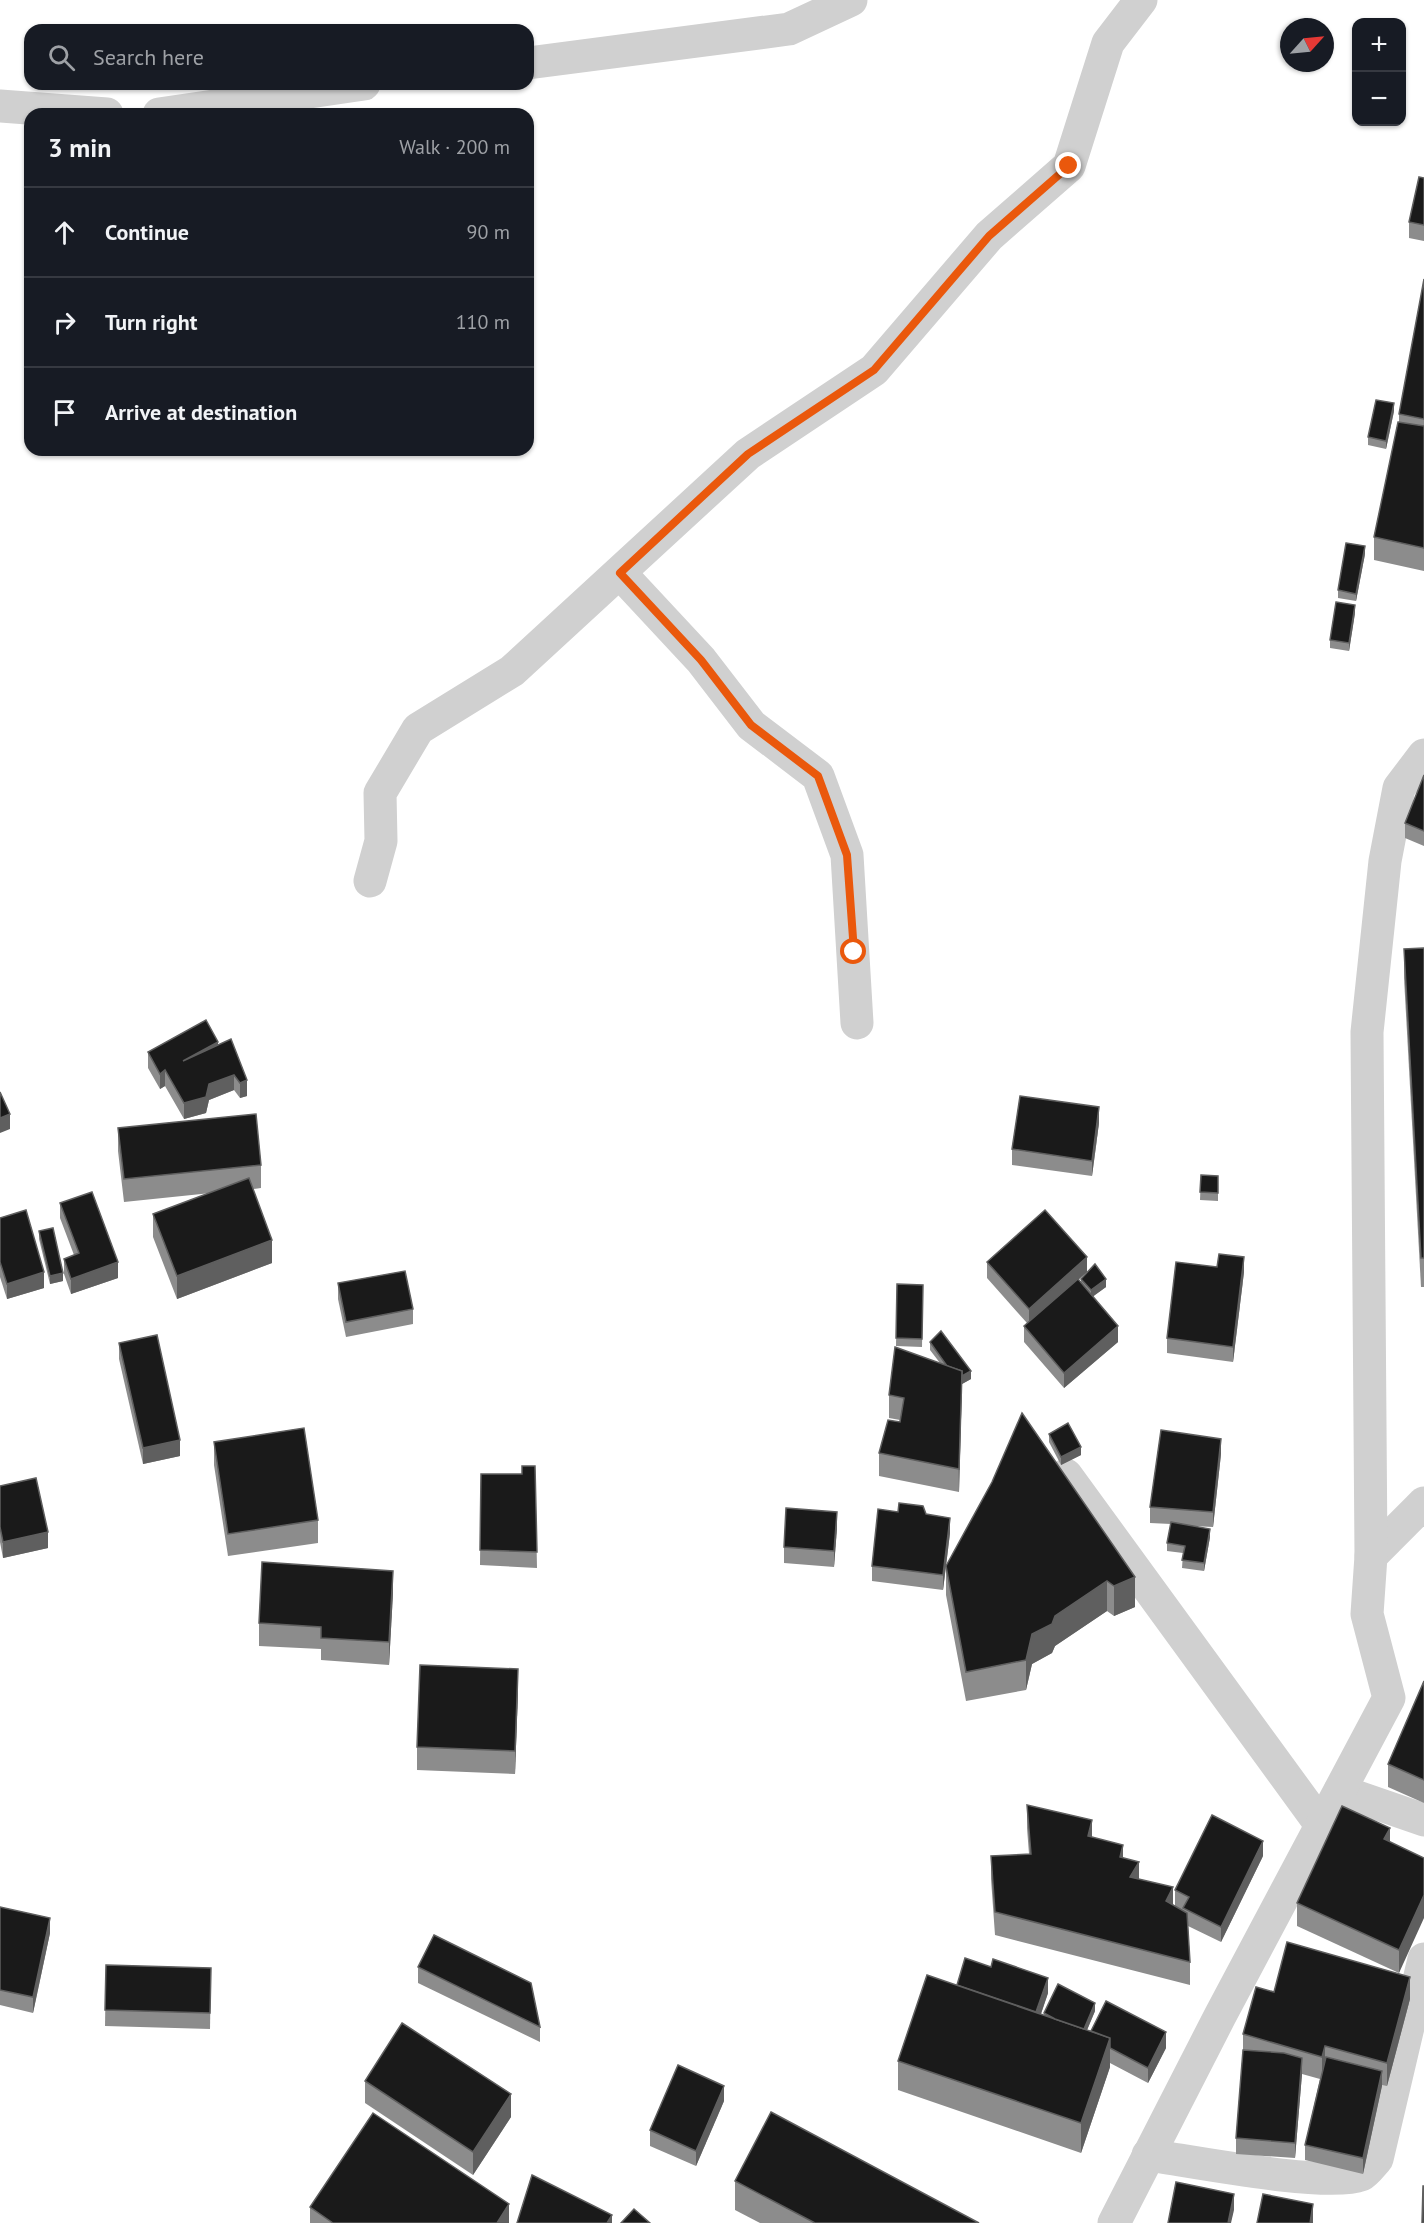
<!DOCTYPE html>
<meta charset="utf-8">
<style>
:root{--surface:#171b24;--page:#242831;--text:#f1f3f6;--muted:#9ea1a6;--line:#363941}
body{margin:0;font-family:"PT Sans",sans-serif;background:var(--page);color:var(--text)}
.controls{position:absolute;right:18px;top:18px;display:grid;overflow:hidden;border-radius:12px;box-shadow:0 2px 4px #0004}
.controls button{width:54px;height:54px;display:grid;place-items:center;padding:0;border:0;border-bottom:2px solid var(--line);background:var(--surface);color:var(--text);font:30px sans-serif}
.compass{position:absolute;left:1280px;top:18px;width:54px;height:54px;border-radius:50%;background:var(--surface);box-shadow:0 2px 4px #0004;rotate:63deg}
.stop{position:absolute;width:18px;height:18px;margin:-14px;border:4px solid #ea580c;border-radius:50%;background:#fff}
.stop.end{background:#ea580c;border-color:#fff;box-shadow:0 2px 6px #0008}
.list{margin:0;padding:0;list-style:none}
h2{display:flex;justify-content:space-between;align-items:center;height:78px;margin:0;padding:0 24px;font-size:26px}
h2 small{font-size:20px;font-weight:400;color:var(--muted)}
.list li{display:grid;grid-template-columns:39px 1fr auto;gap:18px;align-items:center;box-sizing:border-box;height:90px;padding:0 24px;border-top:2px solid var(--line)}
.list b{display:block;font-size:22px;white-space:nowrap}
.list em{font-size:20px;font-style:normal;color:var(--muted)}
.icon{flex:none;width:33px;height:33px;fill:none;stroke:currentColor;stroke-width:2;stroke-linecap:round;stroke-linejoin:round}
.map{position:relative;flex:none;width:1424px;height:2223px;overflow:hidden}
.search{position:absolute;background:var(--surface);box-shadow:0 2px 4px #0004;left:24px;top:24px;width:510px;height:66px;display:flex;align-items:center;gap:15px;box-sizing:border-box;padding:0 21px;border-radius:18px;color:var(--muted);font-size:22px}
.panel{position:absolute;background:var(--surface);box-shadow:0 2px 4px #0004;left:24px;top:108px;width:510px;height:348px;border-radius:18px}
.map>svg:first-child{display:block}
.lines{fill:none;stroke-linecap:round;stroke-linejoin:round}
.minor{stroke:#d0d0d0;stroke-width:33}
.wall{fill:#8c8c8c}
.shaded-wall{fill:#5f5f5f}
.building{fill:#1a1a1a;stroke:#5f5f5f;stroke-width:1.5}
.route{stroke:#ea580c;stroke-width:8}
</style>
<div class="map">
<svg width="1424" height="2223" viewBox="0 0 1424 2223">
<rect width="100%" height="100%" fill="#fff"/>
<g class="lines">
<!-- minor -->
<g class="minor">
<path d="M 528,63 L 789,29 L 851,0"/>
<path d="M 0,106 L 107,114"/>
<path d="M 159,114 L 364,84"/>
<path d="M 620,573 L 701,660 L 751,725 L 818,776 L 847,855 L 857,1023"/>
<path d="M 370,881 L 381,841 L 380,793 L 418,729 L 512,671 L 748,454 L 874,370 L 989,236 L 1069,166 L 1108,43 L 1141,0"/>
<path d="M 1066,1475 L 1321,1825"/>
<path d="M 1371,1556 L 1424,1503"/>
<path d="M 1340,1791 L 1424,1820"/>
<path d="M 1148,2155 C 1190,2161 1328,2188 1361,2175 C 1367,2172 1372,2164 1377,2159 L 1424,1959"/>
<path d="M 1114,2223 L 1220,2016 L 1389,1698 L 1367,1614 L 1371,1556 L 1367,1032 L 1385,861 L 1399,788 L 1424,755"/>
</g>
</g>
<!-- wall -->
<g class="wall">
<path d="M 1424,178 L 1424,241 L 1409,238 L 1409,222 Z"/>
<path d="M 1424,279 L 1424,571 L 1374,560 L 1374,537 L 1399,422 L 1399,414 Z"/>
<path d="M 1394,411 L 1386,449 L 1368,445 L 1368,437 Z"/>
<path d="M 1365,554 L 1356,601 L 1338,598 L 1338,590 Z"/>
<path d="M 1355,613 L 1349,651 L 1330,648 L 1330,640 Z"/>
<path d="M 1424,775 L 1424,846 L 1405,838 L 1405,823 Z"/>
<path d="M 1424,948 L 1424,1287 L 1421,1287 L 1404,978 L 1404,949 Z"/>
<path d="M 231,1039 L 247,1096 L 240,1098 L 234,1090 L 209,1100 L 206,1113 L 184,1119 L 165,1086 L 160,1089 L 148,1068 L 148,1052 L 218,1045 Z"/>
<path d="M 1099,1123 L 1092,1176 L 1012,1165 L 1012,1149 Z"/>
<path d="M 118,1128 L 261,1165 L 261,1188 L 253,1189 L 272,1263 L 177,1299 L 153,1237 L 153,1214 L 211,1193 L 124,1202 L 118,1151 Z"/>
<path d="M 1201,1175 L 1218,1176 L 1218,1201 L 1200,1200 Z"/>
<path d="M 60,1203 L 118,1278 L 71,1294 L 64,1274 L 64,1259 L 74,1255 L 60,1218 Z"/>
<path d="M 0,1218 L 44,1288 L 7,1299 L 0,1277 Z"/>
<path d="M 39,1231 L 63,1281 L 50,1284 L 39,1239 Z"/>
<path d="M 987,1262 L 1079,1280 L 1081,1282 L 1081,1279 L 1106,1287 L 1093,1296 L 1118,1342 L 1064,1388 L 1024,1342 L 1024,1326 L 1027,1323 L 987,1278 Z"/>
<path d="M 1217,1267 L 1244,1272 L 1233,1362 L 1167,1353 L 1167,1338 Z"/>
<path d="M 338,1283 L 413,1309 L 413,1324 L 346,1337 L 338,1299 Z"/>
<path d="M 897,1284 L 923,1285 L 922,1347 L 896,1346 Z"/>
<path d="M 930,1342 L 971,1379 L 962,1384 L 959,1492 L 879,1476 L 879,1453 L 900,1420 L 889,1418 L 889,1395 L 940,1363 L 930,1350 Z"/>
<path d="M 119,1343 L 180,1456 L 143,1464 L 119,1359 Z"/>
<path d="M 1022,1413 L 1135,1607 L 1114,1616 L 1107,1611 L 1055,1646 L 1052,1653 L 1032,1664 L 1026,1690 L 966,1701 L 946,1595 L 946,1566 L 943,1590 L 872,1581 L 872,1566 L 926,1514 L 950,1533 L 946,1566 L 992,1482 Z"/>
<path d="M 1049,1434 L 1081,1455 L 1061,1465 L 1049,1442 Z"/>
<path d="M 214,1442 L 318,1520 L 318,1543 L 228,1556 L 214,1465 Z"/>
<path d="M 1221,1454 L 1213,1527 L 1192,1526 L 1210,1537 L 1204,1571 L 1182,1568 L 1183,1553 L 1167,1551 L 1167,1543 L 1171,1524 L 1150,1523 L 1150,1507 Z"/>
<path d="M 535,1466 L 537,1568 L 480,1565 L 481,1474 L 522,1474 Z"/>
<path d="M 0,1486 L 48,1548 L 3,1558 L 0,1542 Z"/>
<path d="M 837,1528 L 834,1567 L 784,1563 L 784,1547 Z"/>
<path d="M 393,1593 L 389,1665 L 321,1660 L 321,1649 L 259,1646 L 259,1623 Z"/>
<path d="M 1424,1681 L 1424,1803 L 1388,1787 L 1388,1764 Z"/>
<path d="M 518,1692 L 515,1774 L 417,1770 L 417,1747 Z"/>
<path d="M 1027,1805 L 1092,1837 L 1123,1858 L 1139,1879 L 1175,1906 L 1175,1890 L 1263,1856 L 1221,1942 L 1188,1926 L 1190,1962 L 1190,1985 L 995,1935 L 991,1879 L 991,1856 L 1029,1854 L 1027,1828 Z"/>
<path d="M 1424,1858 L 1399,1973 L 1297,1926 L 1297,1903 Z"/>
<path d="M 0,1907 L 50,1933 L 33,2013 L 0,2005 Z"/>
<path d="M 106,1965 L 211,1968 L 210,2029 L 105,2026 Z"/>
<path d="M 418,1967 L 540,2027 L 540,2042 L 418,1983 Z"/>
<path d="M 957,1985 L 1048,1993 L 1041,2014 L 1044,2015 L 1044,2013 L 1095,2011 L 1087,2030 L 1166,2048 L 1148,2083 L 1110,2063 L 1110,2067 L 1081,2153 L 898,2090 L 898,2061 Z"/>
<path d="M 1274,1992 L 1410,1999 L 1387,2086 L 1382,2085 L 1363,2174 L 1305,2160 L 1305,2145 L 1320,2079 L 1302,2074 L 1295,2158 L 1236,2154 L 1236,2138 L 1243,2050 L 1243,2034 Z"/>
<path d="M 365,2081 L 511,2117 L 473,2175 L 365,2103 Z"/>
<path d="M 724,2101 L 696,2166 L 650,2146 L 650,2130 Z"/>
<path d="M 735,2181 L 979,2223 L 760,2223 L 735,2210 Z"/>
<path d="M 310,2207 L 509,2223 L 310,2223 Z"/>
</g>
<!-- shaded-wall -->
<g class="shaded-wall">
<path d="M 1394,403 L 1394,411 L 1386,449 L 1386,441 Z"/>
<path d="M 1365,546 L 1365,554 L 1356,601 L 1356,594 Z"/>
<path d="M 1355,605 L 1355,613 L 1349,651 L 1349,643 Z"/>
<path d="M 218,1042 L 218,1058 L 183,1061 Z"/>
<path d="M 165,1070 L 165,1086 L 160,1089 L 160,1074 Z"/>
<path d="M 234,1075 L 234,1090 L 209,1100 L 206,1113 L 184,1119 L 184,1103 L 209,1084 Z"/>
<path d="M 247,1080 L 247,1096 L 240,1098 L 240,1083 Z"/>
<path d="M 1099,1107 L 1099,1123 L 1092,1176 L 1092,1161 Z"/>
<path d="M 10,1114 L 10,1129 L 0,1133 L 0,1118 Z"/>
<path d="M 272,1240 L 272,1263 L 177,1299 L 177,1276 Z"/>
<path d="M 1087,1257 L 1087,1272 L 1029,1325 L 1029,1309 Z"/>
<path d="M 1244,1257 L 1244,1272 L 1233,1362 L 1233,1347 Z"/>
<path d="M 118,1262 L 118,1278 L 71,1294 L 71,1279 Z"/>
<path d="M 44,1272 L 44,1288 L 7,1299 L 7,1284 Z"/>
<path d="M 63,1273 L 63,1281 L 50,1284 L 50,1276 Z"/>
<path d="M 1106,1279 L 1106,1287 L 1091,1298 L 1091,1290 Z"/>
<path d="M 1118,1326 L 1118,1342 L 1064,1388 L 1064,1373 Z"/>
<path d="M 971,1371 L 971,1379 L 962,1384 L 959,1492 L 957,1379 Z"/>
<path d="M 1221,1439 L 1221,1454 L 1213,1527 L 1213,1512 Z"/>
<path d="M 180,1440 L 180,1456 L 143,1464 L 143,1448 Z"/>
<path d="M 1081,1447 L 1081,1455 L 1061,1465 L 1061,1457 Z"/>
<path d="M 837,1512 L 837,1528 L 834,1567 L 834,1551 Z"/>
<path d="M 950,1518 L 950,1533 L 943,1590 L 943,1575 Z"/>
<path d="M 1210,1529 L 1210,1537 L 1204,1571 L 1204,1563 Z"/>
<path d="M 48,1532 L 48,1548 L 3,1558 L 3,1542 Z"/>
<path d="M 393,1571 L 393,1593 L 389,1665 L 389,1642 Z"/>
<path d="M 1135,1577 L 1135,1607 L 1114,1616 L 1114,1586 Z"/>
<path d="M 1107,1581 L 1107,1611 L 1055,1646 L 1052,1653 L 1032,1664 L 1026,1690 L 1026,1660 L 1032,1634 L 1055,1616 Z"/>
<path d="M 518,1669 L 518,1692 L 515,1774 L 515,1751 Z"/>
<path d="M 1092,1820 L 1092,1842 L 1088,1836 Z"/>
<path d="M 1390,1828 L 1390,1851 L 1384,1839 Z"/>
<path d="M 1263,1841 L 1263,1856 L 1221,1942 L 1221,1927 Z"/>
<path d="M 1123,1845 L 1123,1867 L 1120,1857 Z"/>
<path d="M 1139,1862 L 1139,1884 L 1130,1877 Z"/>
<path d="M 1173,1887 L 1173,1909 L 1166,1901 Z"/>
<path d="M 1424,1895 L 1424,1918 L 1399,1973 L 1399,1950 Z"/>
<path d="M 50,1918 L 50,1933 L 33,2013 L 33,1997 Z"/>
<path d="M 1410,1977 L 1410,1999 L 1387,2086 L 1387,2063 Z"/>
<path d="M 1048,1978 L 1048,1993 L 1034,2034 L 1034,2019 Z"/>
<path d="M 1095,2003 L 1095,2011 L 1082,2042 L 1082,2034 Z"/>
<path d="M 1166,2032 L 1166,2048 L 1148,2083 L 1148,2068 Z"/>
<path d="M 1110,2038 L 1110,2067 L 1081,2153 L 1081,2123 Z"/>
<path d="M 1325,2046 L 1325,2069 L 1322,2079 L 1322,2057 Z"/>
<path d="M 1302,2058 L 1302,2074 L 1295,2158 L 1295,2143 Z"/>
<path d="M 1382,2071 L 1382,2086 L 1363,2174 L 1363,2158 Z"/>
<path d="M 724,2086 L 724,2101 L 696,2166 L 696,2151 Z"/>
<path d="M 511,2094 L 511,2117 L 473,2175 L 473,2152 Z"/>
<path d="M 1234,2194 L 1234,2210 L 1231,2223 L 1228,2223 Z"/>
<path d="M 509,2204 L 509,2223 L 497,2223 Z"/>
<path d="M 1313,2204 L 1313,2223 L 1310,2223 Z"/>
<path d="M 612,2215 L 612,2223 L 607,2223 Z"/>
</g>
<!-- building -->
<g class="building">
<path d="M 1419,177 L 1424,178 L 1424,225 L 1409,222 Z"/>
<path d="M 1424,279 L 1424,419 L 1399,414 Z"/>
<path d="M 1376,400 L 1394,403 L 1386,441 L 1368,437 Z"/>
<path d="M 1398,422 L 1424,426 L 1424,548 L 1374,537 Z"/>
<path d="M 1346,543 L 1365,546 L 1356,594 L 1338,590 Z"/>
<path d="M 1336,602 L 1355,605 L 1349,643 L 1330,640 Z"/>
<path d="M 1424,775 L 1424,831 L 1405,823 Z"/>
<path d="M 1424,948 L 1424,1258 L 1421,1258 L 1404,949 Z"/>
<path d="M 206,1020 L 218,1042 L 183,1061 L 231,1039 L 247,1080 L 240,1083 L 234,1075 L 209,1084 L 206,1097 L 184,1103 L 165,1070 L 160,1074 L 148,1052 Z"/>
<path d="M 0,1092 L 10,1114 L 0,1118 Z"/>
<path d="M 1020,1096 L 1099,1107 L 1092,1161 L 1012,1149 Z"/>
<path d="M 256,1114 L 261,1165 L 124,1179 L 118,1128 Z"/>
<path d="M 1201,1175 L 1218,1176 L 1218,1193 L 1200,1192 Z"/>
<path d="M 249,1178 L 272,1240 L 177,1276 L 153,1214 Z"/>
<path d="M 92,1192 L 118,1262 L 71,1279 L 64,1259 L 79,1253 L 60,1203 Z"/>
<path d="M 26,1210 L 44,1272 L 7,1284 L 0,1262 L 0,1218 Z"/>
<path d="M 1045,1210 L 1087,1257 L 1029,1309 L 987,1262 Z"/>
<path d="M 53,1228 L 63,1273 L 50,1276 L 39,1231 Z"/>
<path d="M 1219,1254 L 1244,1257 L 1233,1347 L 1167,1338 L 1176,1262 L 1217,1267 Z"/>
<path d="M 1095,1264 L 1106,1279 L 1091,1290 L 1081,1279 Z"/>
<path d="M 405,1271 L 413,1309 L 346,1322 L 338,1283 Z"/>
<path d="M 1078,1279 L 1118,1326 L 1064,1373 L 1024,1326 Z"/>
<path d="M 897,1284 L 923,1285 L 922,1339 L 896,1338 Z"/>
<path d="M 941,1331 L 971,1371 L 962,1376 L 962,1371 L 947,1366 L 930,1342 Z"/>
<path d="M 157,1335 L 180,1440 L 143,1448 L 119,1343 Z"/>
<path d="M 895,1347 L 962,1371 L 959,1469 L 879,1453 L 888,1420 L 900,1422 L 904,1398 L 889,1395 Z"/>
<path d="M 1022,1413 L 1135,1577 L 1114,1586 L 1107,1581 L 1055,1616 L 1052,1624 L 1032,1634 L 1026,1660 L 966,1672 L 946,1566 L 992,1482 Z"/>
<path d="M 1068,1423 L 1081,1447 L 1061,1457 L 1049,1434 Z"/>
<path d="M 304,1428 L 318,1520 L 228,1534 L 214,1442 Z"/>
<path d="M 1161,1430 L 1221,1439 L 1213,1512 L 1150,1507 Z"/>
<path d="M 522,1466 L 535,1466 L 537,1552 L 480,1550 L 481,1474 L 522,1474 Z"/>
<path d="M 36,1478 L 48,1532 L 3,1542 L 0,1527 L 0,1486 Z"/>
<path d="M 899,1503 L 923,1506 L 926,1514 L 950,1518 L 943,1575 L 872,1566 L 878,1509 L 898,1512 Z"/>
<path d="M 786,1508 L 837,1512 L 834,1551 L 784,1547 Z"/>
<path d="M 1171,1522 L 1210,1529 L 1204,1563 L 1182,1560 L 1185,1546 L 1167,1543 Z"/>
<path d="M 262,1562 L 393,1571 L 389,1642 L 321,1638 L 321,1627 L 259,1623 Z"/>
<path d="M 420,1665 L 518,1669 L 515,1751 L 417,1747 Z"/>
<path d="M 1424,1681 L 1424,1780 L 1388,1764 Z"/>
<path d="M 1027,1805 L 1092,1820 L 1088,1836 L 1123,1845 L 1120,1857 L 1139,1862 L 1130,1877 L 1173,1887 L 1166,1901 L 1187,1913 L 1190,1962 L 995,1912 L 991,1856 L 1031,1854 Z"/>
<path d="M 1342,1806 L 1390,1828 L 1384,1839 L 1424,1858 L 1424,1895 L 1399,1950 L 1297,1903 Z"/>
<path d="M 1212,1815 L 1263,1841 L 1221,1927 L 1183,1908 L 1189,1897 L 1175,1890 Z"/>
<path d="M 0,1907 L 50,1918 L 33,1997 L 0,1990 Z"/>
<path d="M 434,1935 L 531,1983 L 540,2027 L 418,1967 Z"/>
<path d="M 1287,1942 L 1410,1977 L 1387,2063 L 1325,2046 L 1322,2057 L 1243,2034 L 1256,1987 L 1274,1992 Z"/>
<path d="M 965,1958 L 991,1967 L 993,1959 L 1048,1978 L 1036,2012 L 957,1985 Z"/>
<path d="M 106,1965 L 211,1968 L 210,2013 L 105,2010 Z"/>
<path d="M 927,1975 L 1110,2038 L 1081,2123 L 898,2061 Z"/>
<path d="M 1058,1984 L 1095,2003 L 1084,2029 L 1055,2019 L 1044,2013 Z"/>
<path d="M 1106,2001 L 1166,2032 L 1148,2068 L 1110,2048 L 1110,2038 L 1091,2031 Z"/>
<path d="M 402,2023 L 511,2094 L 473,2152 L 365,2081 Z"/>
<path d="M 1243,2050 L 1284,2053 L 1302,2058 L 1295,2143 L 1236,2138 Z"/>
<path d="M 1326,2057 L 1382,2071 L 1363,2158 L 1305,2145 Z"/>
<path d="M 678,2065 L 724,2086 L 696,2151 L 650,2130 Z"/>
<path d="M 771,2112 L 979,2223 L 815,2223 L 735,2181 Z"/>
<path d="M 373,2113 L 509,2204 L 497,2223 L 333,2223 L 310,2207 Z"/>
<path d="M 532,2175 L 612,2215 L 607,2223 L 517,2223 Z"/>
<path d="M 1176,2182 L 1234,2194 L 1228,2223 L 1168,2223 Z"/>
<path d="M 1423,2186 L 1424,2186 L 1424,2223 L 1422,2223 Z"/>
<path d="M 1263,2194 L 1313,2204 L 1310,2223 L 1257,2223 Z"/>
<path d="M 634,2209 L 650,2223 L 621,2223 Z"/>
</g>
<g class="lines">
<!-- route -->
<path class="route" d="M 854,952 L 847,855 L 818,776 L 751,725 L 701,660 L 620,573 L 748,454 L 874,370 L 989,236 L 1069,166"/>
</g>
</svg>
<div class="controls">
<button>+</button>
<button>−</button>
</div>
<svg class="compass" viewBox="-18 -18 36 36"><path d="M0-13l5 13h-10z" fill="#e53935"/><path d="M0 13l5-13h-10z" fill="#9ea1a6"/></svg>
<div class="stop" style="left:854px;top:952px"></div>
<div class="stop end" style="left:1069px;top:166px"></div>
<div class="search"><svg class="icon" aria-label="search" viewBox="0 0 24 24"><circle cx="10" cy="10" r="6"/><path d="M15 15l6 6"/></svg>Search here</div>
<section class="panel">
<h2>3 min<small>Walk · 200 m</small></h2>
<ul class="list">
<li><svg class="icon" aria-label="ahead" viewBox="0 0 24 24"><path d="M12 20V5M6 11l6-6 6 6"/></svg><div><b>Continue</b></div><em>90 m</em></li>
<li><svg class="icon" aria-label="right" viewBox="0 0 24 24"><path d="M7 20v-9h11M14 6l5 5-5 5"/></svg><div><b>Turn right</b></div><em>110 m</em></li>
<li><svg class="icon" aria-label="arrive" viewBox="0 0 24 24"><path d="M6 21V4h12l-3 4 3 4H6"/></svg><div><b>Arrive at destination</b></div></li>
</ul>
</section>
</div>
